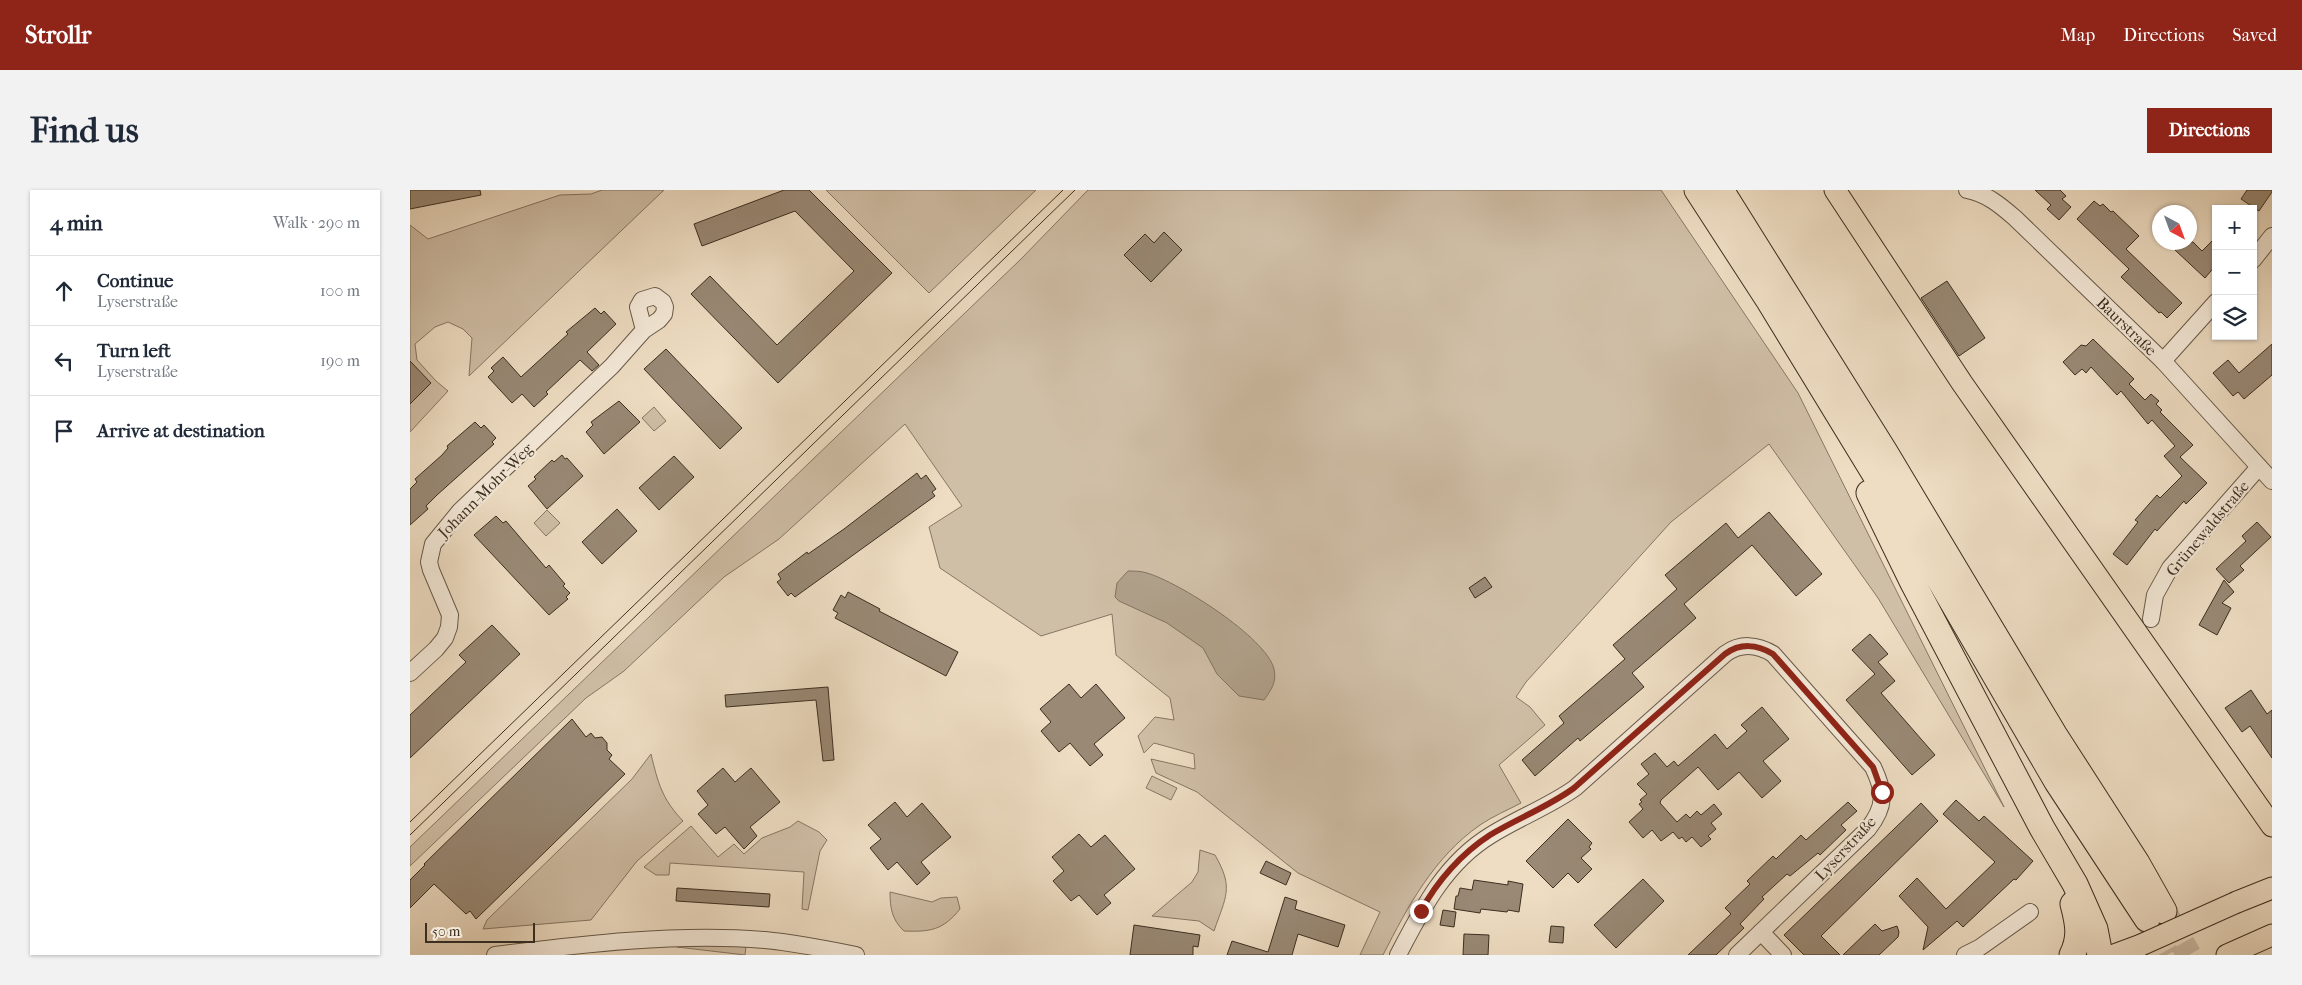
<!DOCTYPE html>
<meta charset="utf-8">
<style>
:root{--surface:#fff;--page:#f2f2f3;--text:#1f2937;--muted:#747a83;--line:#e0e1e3;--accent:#8f2418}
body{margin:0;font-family:"IM FELL French Canon",serif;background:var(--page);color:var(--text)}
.controls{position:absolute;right:15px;top:15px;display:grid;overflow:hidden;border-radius:0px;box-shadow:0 1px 4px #0004}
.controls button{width:45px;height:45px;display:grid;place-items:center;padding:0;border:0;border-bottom:1px solid var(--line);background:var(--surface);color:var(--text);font:25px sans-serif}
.compass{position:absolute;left:1742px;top:15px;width:45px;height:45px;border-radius:50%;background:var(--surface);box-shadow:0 1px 4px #0004;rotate:139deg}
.scale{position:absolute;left:15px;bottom:12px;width:110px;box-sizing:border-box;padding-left:5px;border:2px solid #3c2f20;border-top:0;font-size:14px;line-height:18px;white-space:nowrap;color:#3c2f20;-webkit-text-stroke:4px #f4e9d8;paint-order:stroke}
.stop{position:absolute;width:15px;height:15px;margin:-11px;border:4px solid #8f2418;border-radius:50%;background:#fff}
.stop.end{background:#8f2418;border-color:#fff;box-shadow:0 1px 5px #0008}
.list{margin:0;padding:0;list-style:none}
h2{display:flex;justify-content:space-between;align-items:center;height:65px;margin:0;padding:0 20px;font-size:21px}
h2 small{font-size:16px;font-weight:400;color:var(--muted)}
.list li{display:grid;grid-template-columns:32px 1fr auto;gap:15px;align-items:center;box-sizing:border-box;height:70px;padding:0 20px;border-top:1px solid var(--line)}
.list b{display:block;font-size:19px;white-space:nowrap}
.list p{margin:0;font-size:16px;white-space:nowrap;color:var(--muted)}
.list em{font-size:16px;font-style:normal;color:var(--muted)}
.icon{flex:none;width:28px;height:28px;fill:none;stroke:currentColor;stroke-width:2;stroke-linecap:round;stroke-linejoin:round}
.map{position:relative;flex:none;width:1862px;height:765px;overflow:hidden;border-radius:0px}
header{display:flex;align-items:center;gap:30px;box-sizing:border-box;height:70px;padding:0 25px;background:var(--accent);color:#fff}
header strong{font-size:24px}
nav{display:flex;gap:28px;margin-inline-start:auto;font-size:18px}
.intro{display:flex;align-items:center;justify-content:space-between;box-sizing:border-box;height:120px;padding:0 30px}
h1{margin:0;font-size:35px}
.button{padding:12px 22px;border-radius:0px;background:var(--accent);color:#fff;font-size:18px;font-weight:700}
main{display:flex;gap:30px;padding:0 30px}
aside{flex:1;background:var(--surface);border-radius:0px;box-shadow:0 1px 4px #0004}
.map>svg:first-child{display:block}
.green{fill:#d0bfa7;stroke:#867764}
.water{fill:#b1a28c;stroke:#827461}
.building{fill:#998975;stroke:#3c2f20}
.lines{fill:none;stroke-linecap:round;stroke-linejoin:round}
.highway-tunnel{stroke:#cabaa2;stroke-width:25;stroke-dasharray:25 12;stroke-linecap:butt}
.minor-casing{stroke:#685a49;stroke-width:18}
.major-casing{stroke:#3c2f20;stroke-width:23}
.highway-casing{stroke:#3c2f20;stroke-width:27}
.minor{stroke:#f4e9d8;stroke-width:16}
.major{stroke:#eeddc3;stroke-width:21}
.highway{stroke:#eeddc3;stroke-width:25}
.tram{stroke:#3c2f20;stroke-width:1}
.major-bridge-casing{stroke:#3c2f20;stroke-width:23;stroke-linecap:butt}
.major-bridge{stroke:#eeddc3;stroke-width:21}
.route{stroke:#8f2418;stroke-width:6}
.labels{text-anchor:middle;stroke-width:4.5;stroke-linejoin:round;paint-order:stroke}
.street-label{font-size:16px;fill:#3c2f20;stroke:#f4e9d8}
</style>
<header>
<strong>Strollr</strong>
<nav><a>Map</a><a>Directions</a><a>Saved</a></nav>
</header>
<div class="intro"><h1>Find us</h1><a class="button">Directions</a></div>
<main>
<aside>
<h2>4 min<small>Walk · 290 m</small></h2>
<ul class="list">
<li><svg class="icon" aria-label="ahead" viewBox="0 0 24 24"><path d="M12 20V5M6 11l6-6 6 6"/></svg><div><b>Continue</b><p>Lyserstraße</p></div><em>100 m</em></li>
<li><svg class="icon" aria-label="left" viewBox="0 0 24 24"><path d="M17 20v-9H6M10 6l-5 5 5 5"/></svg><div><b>Turn left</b><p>Lyserstraße</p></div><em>190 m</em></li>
<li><svg class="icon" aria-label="arrive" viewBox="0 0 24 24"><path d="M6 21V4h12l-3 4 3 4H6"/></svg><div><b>Arrive at destination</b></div></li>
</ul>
</aside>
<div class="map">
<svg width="1862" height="765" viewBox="0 0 1862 765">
<rect width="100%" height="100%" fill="#eeddc3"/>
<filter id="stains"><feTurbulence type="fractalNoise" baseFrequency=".004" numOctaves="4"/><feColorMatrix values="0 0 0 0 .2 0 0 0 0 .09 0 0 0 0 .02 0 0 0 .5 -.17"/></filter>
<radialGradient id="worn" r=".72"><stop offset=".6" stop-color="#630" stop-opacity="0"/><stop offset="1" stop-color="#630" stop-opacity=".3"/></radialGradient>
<!-- green -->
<g class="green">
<path d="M 192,0 L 254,0 L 59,186 L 62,148 L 53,139 L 38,132 L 25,137 L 5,154 L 7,170 L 26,191 L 38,201 L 0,242 L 0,35 L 18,49 L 150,5 L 181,4 Z"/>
<path d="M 416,0 L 626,0 L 519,103 Z"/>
<path d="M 678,0 L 1251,0 L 1388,203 L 1594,617 L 1468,408 L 1359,254 L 1261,332 L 1116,492 L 1106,507 L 1120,517 L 1135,535 L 1089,575 L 1111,613 C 1098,620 1083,626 1070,635 C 1024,667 998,716 973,765 L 950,765 L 970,722 L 888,683 L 787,602 L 746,583 L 741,569 L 785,579 L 784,564 L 744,553 L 734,563 L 728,546 L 745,527 L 764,530 L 760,508 L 706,465 L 702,424 L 631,446 L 530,378 L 519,337 L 552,316 L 495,234 L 369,349 L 314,387 L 214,481 L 176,508 L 0,676 L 0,657 L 611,69 Z"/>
<path d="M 244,217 L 256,231 L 244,241 L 232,228 Z"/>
<path d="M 137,320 L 150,333 L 136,346 L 124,333 Z"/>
<path d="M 241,564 C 248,593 252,609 273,631 L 227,671 L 181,730 L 73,739 L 77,730 L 222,589 Z"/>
<path d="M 742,586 L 767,598 L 761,610 L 736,598 Z"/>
<path d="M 388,631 L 409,642 L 417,650 L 410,661 L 398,720 L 392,719 L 394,682 L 260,673 L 259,685 L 246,685 L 234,677 L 281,636 L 308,667 L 324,654 L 334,664 L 352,648 L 380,637 Z"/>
<path d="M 790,660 L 805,665 C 824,698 816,706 804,741 L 789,731 L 742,726 L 782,692 L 788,682 Z"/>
<path d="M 480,702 L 522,712 L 531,708 L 547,707 L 550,719 C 533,740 521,742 494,741 C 482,730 480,718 480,702 Z"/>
<path d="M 302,755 L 336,756 L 335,765 L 267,757 Z"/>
</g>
<!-- water -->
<path class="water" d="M 718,381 C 724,381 731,381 737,383 C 768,392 856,447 864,479 C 867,492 861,500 854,510 L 829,506 L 807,484 L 793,458 L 757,433 L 709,411 L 705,407 L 707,393 Z"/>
<!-- building -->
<g class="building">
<path d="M 0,0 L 70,0 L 71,5 L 0,19 Z"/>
<path d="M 374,0 L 399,0 L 482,83 L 368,193 L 281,104 L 300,86 L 367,155 L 444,81 L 385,21 L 292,56 L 284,34 Z"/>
<path d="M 1625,0 L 1650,0 L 1656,6 L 1652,9 L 1661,17 L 1649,30 L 1637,19 L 1641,15 Z"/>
<path d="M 1837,0 L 1862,0 L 1862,2 L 1849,21 L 1831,9 Z"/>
<path d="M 1684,11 L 1690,16 L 1693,14 L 1701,22 L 1703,21 L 1729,46 L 1716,59 L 1772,113 L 1757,128 L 1751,122 L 1749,123 L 1711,87 L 1719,79 L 1667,29 Z"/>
<path d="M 754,42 L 772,60 L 741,92 L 714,65 L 735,44 L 744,53 Z"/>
<path d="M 1806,47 L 1806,75 L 1795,88 L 1765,60 L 1772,52 L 1783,52 L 1792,61 Z"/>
<path d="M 1537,91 L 1575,148 L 1549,166 L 1511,108 Z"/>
<path d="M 185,118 L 191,124 L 194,121 L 206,134 L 177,162 L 189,175 L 182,181 L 170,170 L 136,202 L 138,204 L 124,217 L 112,204 L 102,213 L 78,187 L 84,181 L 81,178 L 93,167 L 111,187 L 158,144 L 156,142 Z"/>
<path d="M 1683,149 L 1724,189 L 1719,194 L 1735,210 L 1741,204 L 1749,211 L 1746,214 L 1752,220 L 1750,222 L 1783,255 L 1770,267 L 1797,293 L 1776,314 L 1774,311 L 1747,341 L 1745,339 L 1717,375 L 1703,364 L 1728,332 L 1725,330 L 1747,305 L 1750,308 L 1772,286 L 1754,266 L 1765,256 L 1742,230 L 1738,234 L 1711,201 L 1707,205 L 1681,177 L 1676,183 L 1672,179 L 1665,185 L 1653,172 L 1671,155 L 1676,156 Z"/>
<path d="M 1862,154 L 1862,185 L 1834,209 L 1828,202 L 1823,206 L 1803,183 L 1818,170 L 1829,183 Z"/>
<path d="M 256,159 L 332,238 L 310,259 L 234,179 Z"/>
<path d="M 0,171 L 21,193 L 0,214 Z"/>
<path d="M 209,211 L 230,232 L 194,264 L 176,242 L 183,235 L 181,232 Z"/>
<path d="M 65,232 L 71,238 L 74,235 L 86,248 L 82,252 L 84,254 L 27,305 L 16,316 L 18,319 L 0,335 L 0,299 L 7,292 L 5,289 L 32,265 L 38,258 L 37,256 Z"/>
<path d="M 152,265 L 155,269 L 157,268 L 173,286 L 137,319 L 118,296 L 126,289 L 124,287 L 142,270 L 144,272 Z"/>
<path d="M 264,266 L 284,287 L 249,320 L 229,298 Z"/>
<path d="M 507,283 L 511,289 L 516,285 L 526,299 L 522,302 L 525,306 L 385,407 L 381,403 L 378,406 L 367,392 L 371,389 L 368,384 L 397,362 L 398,364 L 434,339 Z"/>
<path d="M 207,319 L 227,341 L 192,374 L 172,352 Z"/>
<path d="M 1359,322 L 1412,384 L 1386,406 L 1342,355 L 1274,414 L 1286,428 L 1222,483 L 1234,497 L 1170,551 L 1168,548 L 1125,586 L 1112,570 L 1154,533 L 1149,526 L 1215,469 L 1203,455 L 1267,399 L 1255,385 L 1316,333 L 1328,348 Z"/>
<path d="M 86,326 L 93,333 L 96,331 L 136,378 L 139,375 L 155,394 L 153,396 L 160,403 L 156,407 L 158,409 L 139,425 L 64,345 Z"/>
<path d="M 1847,332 L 1861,347 L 1830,376 L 1834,380 L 1819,393 L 1806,379 L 1836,351 L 1832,346 Z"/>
<path d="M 1075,387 L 1082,397 L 1065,408 L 1059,398 Z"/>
<path d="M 1814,390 L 1824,402 L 1812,413 L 1821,418 L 1807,445 L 1789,435 Z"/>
<path d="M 438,402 L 470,419 L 469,421 L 548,462 L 536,486 L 425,428 L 428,423 L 423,420 L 431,405 L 435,408 Z"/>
<path d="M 82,435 L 110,464 L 0,568 L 0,525 L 56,472 L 49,465 Z"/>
<path d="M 1460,444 L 1478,464 L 1468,472 L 1485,491 L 1471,503 L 1525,565 L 1502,585 L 1436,510 L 1465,484 L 1442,460 Z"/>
<path d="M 659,494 L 671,508 L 686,494 L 715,528 L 684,554 L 693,565 L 680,576 L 660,553 L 649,562 L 631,541 L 641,532 L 630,519 Z"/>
<path d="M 418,497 L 424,570 L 413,571 L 406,510 L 316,517 L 315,505 Z"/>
<path d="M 1841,500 L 1857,524 L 1862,520 L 1862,568 L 1840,536 L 1832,542 L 1815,518 Z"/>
<path d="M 1352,517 L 1379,549 L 1353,571 L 1371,591 L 1352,608 L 1329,582 L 1308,600 L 1288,577 L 1251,610 L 1250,613 L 1267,632 L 1276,624 L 1280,628 L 1287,621 L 1291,625 L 1304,614 L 1312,624 L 1301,633 L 1306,639 L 1298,646 L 1301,649 L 1291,657 L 1282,647 L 1276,652 L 1272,647 L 1269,649 L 1263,642 L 1251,651 L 1242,640 L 1233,648 L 1219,632 L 1233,619 L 1229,614 L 1232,612 L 1230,610 L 1237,604 L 1227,594 L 1239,584 L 1231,574 L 1245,563 L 1257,577 L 1264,571 L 1268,576 L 1305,544 L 1317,559 L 1337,541 L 1331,535 Z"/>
<path d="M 162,529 L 176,547 L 181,543 L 185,548 L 192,547 L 197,553 L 197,560 L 202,565 L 199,569 L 215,584 L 66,729 L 60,721 L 56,724 L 24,694 L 0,718 L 0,690 L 15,675 L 14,674 Z"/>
<path d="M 313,578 L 325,592 L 341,578 L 370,612 L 340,637 L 347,646 L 334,659 L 315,637 L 306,644 L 288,624 L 298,615 L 287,601 Z"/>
<path d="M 1546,610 L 1569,631 L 1574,626 L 1623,671 L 1606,690 L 1604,689 L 1553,737 L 1547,731 L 1513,760 L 1518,737 L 1489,706 L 1507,688 L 1536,719 L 1585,672 L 1533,624 Z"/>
<path d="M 485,612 L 497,627 L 512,613 L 541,647 L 511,672 L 520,683 L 507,695 L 487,672 L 478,680 L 460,658 L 471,649 L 458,635 Z"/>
<path d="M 1438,612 L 1447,621 L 1431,635 L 1436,640 L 1410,665 L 1408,663 L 1380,686 L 1377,684 L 1352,707 L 1354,709 L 1330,734 L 1334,738 L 1306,765 L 1278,765 L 1321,724 L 1315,718 L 1340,694 L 1337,691 L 1363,666 L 1366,669 L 1391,645 L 1396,650 Z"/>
<path d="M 1511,613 L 1528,631 L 1411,746 L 1430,765 L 1394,765 L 1374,745 Z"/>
<path d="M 1158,629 L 1182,653 L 1179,657 L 1181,659 L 1171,668 L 1182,679 L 1168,693 L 1158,683 L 1143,698 L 1116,671 Z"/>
<path d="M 669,644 L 681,657 L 695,645 L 725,679 L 694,705 L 701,713 L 687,725 L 669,705 L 661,711 L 643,691 L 654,681 L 642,667 Z"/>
<path d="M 856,671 L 881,683 L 876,695 L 850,683 Z"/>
<path d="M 1233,689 L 1254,711 L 1206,758 L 1184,735 Z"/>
<path d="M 1064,690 L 1098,695 L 1098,691 L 1113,694 L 1109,722 L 1098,720 L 1097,722 L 1071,719 L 1070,723 L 1044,719 L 1046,706 L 1048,706 L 1050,698 L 1062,700 Z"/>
<path d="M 267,698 L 360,704 L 359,717 L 266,711 Z"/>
<path d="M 875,707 L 887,711 L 885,719 L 935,735 L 928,757 L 888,744 L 882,765 L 817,765 L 822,751 L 858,762 Z"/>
<path d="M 1033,720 L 1046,722 L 1044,737 L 1030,735 Z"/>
<path d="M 1465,734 L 1472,741 L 1487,736 L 1489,742 L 1488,747 L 1469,765 L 1433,765 Z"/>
<path d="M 724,735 L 790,745 L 788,757 L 783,756 L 783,765 L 720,765 Z"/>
<path d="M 1141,736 L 1154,737 L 1153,753 L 1139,752 Z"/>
<path d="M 1054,744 L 1079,745 L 1078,765 L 1053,765 Z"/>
</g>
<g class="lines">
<!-- highway-tunnel -->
<g class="highway-tunnel">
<path d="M 1754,721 L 1779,765"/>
<path d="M 1737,729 L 1757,765"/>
</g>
<!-- minor casing -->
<g class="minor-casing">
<g id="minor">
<path d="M 1557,0 C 1577,4 1590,15 1605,28 L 1753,171 L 1862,291"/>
<path d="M 1843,70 L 1862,46"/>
<path d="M 1753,171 L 1806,112"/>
<path d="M 1741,429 L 1745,405 L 1760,378 L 1849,277"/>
<path d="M 0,483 L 26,459 L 35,448 L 39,437 L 40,425 L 21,380 L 19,372 L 23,354 L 50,321 L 202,176 L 234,140 L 249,130 L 254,124 L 255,117 L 253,112 L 245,106 L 232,110 L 228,117 L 234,140"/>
<path d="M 1351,742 L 1373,765"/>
<path d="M 85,765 C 174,754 265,743 355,750 C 386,753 416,759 446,765"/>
<path d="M 988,765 C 1012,719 1035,673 1081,645 C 1108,628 1138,617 1165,598 L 1315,464 C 1330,453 1347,454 1363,464 L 1463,577 C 1475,602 1476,616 1458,639 L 1327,765"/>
<path d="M 1555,765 L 1569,758 L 1620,722"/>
</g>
</g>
<!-- major casing -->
<g class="major-casing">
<g id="major">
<path d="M 1425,0 L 1552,193 L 1862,636"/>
<path d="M 1827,712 L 1862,698"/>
<path d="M 1704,765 L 1731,755"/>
<path d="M 1817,765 L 1862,745"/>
</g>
</g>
<!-- highway casing -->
<g class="highway-casing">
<g id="highway">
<path d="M 1287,0 L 1359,111 L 1533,396 L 1647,592 L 1737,729"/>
<path d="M 1311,0 L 1475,262 L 1644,544 L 1727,673 L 1754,721"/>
<path d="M 1459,303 L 1503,393 L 1632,638 L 1665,694 L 1685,739 L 1690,765"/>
<path d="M 1662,765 C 1671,747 1668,733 1663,714"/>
</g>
</g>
<!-- minor -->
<use href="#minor" class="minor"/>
<!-- major -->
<use href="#major" class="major"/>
<!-- highway -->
<use href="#highway" class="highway"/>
<!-- tram -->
<g class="tram">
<path d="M 0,632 L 653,0"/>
<path d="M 0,645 L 665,0"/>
</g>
<!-- major-bridge casing -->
<g class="major-bridge-casing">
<path id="major-bridge" d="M 1731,755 L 1827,712"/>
</g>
<!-- major-bridge -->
<use href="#major-bridge" class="major-bridge"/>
</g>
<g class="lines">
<!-- route -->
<path class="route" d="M 1011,721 C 1027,691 1052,663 1080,645 C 1108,628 1138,617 1164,598 L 1315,464 C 1330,453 1347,454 1363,464 L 1463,577 L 1472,602"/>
</g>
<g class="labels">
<!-- street labels -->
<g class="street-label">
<text transform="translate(1717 136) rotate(44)" y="6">Baurstraße</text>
<text transform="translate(75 300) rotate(-45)" y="6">Johann-Mohr-Weg</text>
<text transform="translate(1797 338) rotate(-50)" y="6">Grünewaldstraße</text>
<text transform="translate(1435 658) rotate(-47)" y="6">Lyserstraße</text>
</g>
</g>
<rect width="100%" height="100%" filter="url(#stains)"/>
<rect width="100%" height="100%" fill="url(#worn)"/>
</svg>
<div class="controls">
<button>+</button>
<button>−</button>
<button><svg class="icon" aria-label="layers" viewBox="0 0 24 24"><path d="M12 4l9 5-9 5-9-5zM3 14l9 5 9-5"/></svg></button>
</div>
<svg class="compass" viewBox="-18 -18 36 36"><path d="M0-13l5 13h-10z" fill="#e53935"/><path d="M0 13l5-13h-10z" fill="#747a83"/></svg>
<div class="scale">50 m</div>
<div class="stop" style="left:1472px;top:602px"></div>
<div class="stop end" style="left:1011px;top:721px"></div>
</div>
</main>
